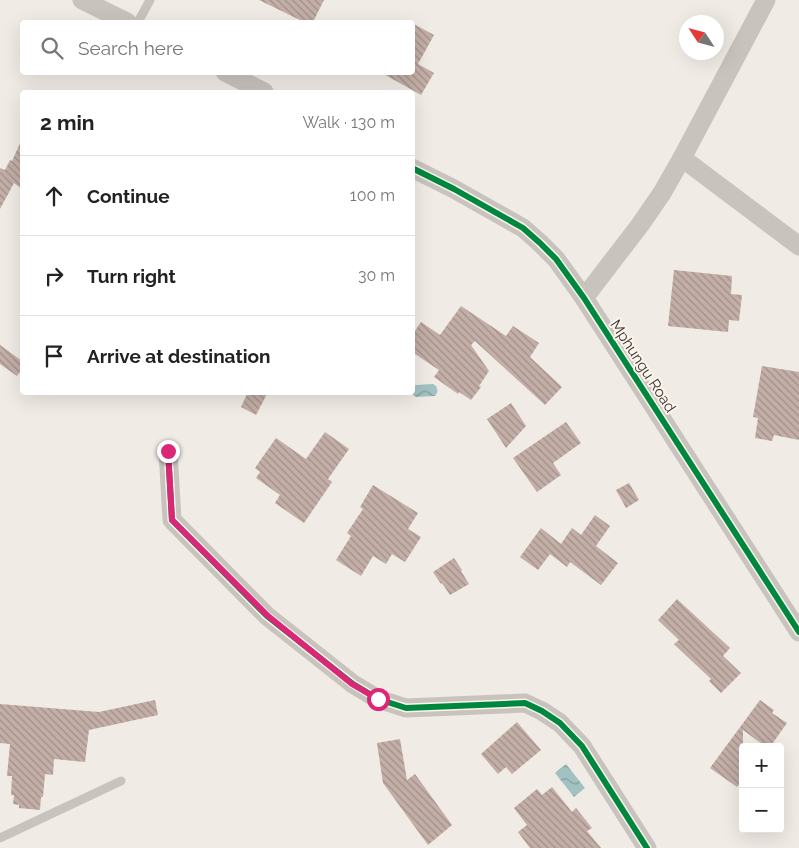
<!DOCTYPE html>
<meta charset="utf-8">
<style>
:root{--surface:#fff;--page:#f6f6f6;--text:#222;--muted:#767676;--line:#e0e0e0}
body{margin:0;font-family:Raleway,sans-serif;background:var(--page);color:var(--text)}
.controls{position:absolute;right:15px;bottom:15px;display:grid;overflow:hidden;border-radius:5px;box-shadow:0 5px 20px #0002}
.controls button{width:45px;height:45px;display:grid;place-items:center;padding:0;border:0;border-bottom:1px solid var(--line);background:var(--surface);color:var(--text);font:25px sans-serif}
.compass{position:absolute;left:679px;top:15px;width:45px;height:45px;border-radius:50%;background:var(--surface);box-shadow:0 5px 20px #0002;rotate:306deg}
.stop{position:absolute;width:15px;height:15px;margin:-11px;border:4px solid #db2777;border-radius:50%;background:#fff}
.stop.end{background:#db2777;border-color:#fff;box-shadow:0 1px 5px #0008}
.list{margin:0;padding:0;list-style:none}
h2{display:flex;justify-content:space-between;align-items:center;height:65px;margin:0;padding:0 20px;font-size:21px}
h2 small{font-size:16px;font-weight:400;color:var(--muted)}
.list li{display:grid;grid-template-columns:32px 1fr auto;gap:15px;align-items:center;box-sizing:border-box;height:80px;padding:0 20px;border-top:1px solid var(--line)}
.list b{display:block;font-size:19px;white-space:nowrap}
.list em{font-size:16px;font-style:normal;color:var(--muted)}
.icon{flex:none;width:28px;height:28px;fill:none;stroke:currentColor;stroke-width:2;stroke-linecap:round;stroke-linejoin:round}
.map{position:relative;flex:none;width:799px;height:848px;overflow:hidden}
.search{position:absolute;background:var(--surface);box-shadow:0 5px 20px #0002;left:20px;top:20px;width:395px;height:55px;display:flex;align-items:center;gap:12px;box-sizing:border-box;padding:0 18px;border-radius:5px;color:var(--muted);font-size:19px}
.panel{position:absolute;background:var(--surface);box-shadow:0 5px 20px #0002;left:20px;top:90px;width:395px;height:305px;border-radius:5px}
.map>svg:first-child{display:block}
.water{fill:url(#water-waves)}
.building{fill:url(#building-back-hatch)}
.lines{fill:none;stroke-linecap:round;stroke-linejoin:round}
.lane{stroke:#c9c3be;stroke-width:9}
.street{stroke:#c9c3be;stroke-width:19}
.cycleway-casing{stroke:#fbf5ee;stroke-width:9}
.cycleway{stroke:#00873e;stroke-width:6}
.route{stroke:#db2777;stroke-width:6}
.labels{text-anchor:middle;stroke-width:4;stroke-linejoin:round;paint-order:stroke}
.street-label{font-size:15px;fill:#3b302b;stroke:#fbf5ee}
</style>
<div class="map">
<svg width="799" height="848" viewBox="0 0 799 848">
<defs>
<pattern id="water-waves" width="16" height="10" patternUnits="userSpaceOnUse" patternTransform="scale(1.25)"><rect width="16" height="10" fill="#a1c2c1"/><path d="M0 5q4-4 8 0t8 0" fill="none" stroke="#849e9d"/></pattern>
<pattern id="building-back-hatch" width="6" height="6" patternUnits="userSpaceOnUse" patternTransform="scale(1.25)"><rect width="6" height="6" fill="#c3afa7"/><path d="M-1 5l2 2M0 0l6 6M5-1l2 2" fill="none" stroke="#a08f88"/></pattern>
</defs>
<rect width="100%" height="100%" fill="#f0ebe5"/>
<!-- water -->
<g class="water">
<path d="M 433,384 L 436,386 C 438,390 438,392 435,396 L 416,397 L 411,393 L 412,392 L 413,387 L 416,385 Z"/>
<path d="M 566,764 L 585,788 L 574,797 L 555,773 Z"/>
</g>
<!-- building -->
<g class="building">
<path d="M 259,0 L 324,0 L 313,22 L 304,22 Z"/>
<path d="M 412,23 L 434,35 L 418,64 L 434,73 L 421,95 L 380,72 L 412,72 Z"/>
<path d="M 22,139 L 22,189 L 14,183 L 0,209 L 0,168 L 5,170 L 10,160 L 12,161 Z"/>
<path d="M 674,270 L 732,276 L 731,294 L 742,295 L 739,321 L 729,320 L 728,332 L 668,326 Z"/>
<path d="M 461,306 L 506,336 L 513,326 L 539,343 L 530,357 L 562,387 L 545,405 L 475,341 L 471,345 L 489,371 L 479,386 L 481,387 L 471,400 L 459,392 L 458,394 L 434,377 L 439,370 L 412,352 L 412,335 L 421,322 L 440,335 Z"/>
<path d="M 0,345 L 22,361 L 22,369 L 17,376 L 0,364 Z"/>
<path d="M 762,366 L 799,372 L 799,440 L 774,435 L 772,441 L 755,438 L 758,418 L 753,417 Z"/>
<path d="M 248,392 L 268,392 L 256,415 L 241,407 Z"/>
<path d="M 511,403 L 526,426 L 506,448 L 487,419 Z"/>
<path d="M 566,422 L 581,443 L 553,463 L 561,475 L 537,492 L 513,458 Z"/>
<path d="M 325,432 L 349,449 L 328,479 L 332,482 L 304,523 L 275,503 L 280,495 L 256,478 L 260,472 L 255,468 L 276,438 L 306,459 Z"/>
<path d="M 629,483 L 639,500 L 626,508 L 616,490 Z"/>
<path d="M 373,485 L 418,513 L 408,529 L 421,537 L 405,562 L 392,554 L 386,564 L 373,556 L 361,576 L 336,560 L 351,536 L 347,533 L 363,509 L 360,507 Z"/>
<path d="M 595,515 L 610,526 L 596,546 L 618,563 L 601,585 L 570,562 L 567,567 L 550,554 L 538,570 L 520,557 L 541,528 L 561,544 L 572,528 L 581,535 Z"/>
<path d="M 454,558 L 462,570 L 461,571 L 469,584 L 450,595 L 442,583 L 441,584 L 433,572 Z"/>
<path d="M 677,599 L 730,648 L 723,656 L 741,673 L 721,693 L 709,681 L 711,679 L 674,644 L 679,640 L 658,620 Z"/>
<path d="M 155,700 L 158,715 L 89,730 L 85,762 L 54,759 L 53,775 L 45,774 L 43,797 L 41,797 L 40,810 L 19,808 L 19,805 L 13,804 L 14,795 L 11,795 L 12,776 L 7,776 L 10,744 L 0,743 L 0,704 L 99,712 Z"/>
<path d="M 760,700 L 774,710 L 772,713 L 787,723 L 770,747 L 766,747 L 743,730 L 743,780 L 737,787 L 710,768 Z"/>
<path d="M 517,722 L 541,750 L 512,774 L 506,767 L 498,774 L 481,754 Z"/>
<path d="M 400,739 L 407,780 L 415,774 L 452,825 L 428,845 L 383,783 L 377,743 Z"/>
<path d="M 552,787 L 572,812 L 576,808 L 592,828 L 587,831 L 601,848 L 530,848 L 518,832 L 527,825 L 514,808 L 537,789 L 542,795 Z"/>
</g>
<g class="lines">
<!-- lane -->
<g class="lane">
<path d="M 138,22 L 150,0"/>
<path d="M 0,838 L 121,781"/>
</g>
<!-- street -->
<g class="street">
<path d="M 82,0 L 127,22"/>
<path d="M 225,72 L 264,92"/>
<path d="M 682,158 L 799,246"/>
<path d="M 412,168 L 454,189 L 523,228 L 540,243 L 556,259 L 584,298 L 799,632"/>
<path d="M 584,298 L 640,225 L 662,193 L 682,158 L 766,0"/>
<path d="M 168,451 L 172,520 L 267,616 L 353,684 L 378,699 L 406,708 L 525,703 L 542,711 L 560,723 L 582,746 L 647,848"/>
</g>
<!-- cycleway casing -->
<g class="cycleway-casing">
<g id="cycleway">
<path d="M 412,168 L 454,189 L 523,228 L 540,243 L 556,259 L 584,298 L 799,632"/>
<path d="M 168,451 L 172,520 L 267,616 L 353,684 L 378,699 L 406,708 L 525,703 L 542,711 L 560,723 L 582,746 L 647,848"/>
</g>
</g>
<!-- cycleway -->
<use href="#cycleway" class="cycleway"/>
</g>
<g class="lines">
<!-- route -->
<path class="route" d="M 168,451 L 172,520 L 268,616 L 352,684 L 378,699"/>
</g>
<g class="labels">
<!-- street labels -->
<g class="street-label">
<text transform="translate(643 366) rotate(57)" y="5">Mphungu Road</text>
</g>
</g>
</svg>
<div class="controls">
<button>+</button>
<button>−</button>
</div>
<svg class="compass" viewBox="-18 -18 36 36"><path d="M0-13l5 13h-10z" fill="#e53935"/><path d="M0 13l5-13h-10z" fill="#767676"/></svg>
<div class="stop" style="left:378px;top:699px"></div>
<div class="stop end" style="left:168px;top:451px"></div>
<div class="search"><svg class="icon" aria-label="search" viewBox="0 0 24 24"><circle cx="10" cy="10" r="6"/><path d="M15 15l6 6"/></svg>Search here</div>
<section class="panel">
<h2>2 min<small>Walk · 130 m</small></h2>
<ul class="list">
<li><svg class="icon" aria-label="ahead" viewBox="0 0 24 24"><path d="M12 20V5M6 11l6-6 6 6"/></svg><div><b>Continue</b></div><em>100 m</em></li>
<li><svg class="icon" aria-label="right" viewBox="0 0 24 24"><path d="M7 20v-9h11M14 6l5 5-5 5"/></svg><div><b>Turn right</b></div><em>30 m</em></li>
<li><svg class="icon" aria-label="arrive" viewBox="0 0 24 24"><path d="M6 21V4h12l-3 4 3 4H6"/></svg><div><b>Arrive at destination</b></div></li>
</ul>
</section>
</div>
